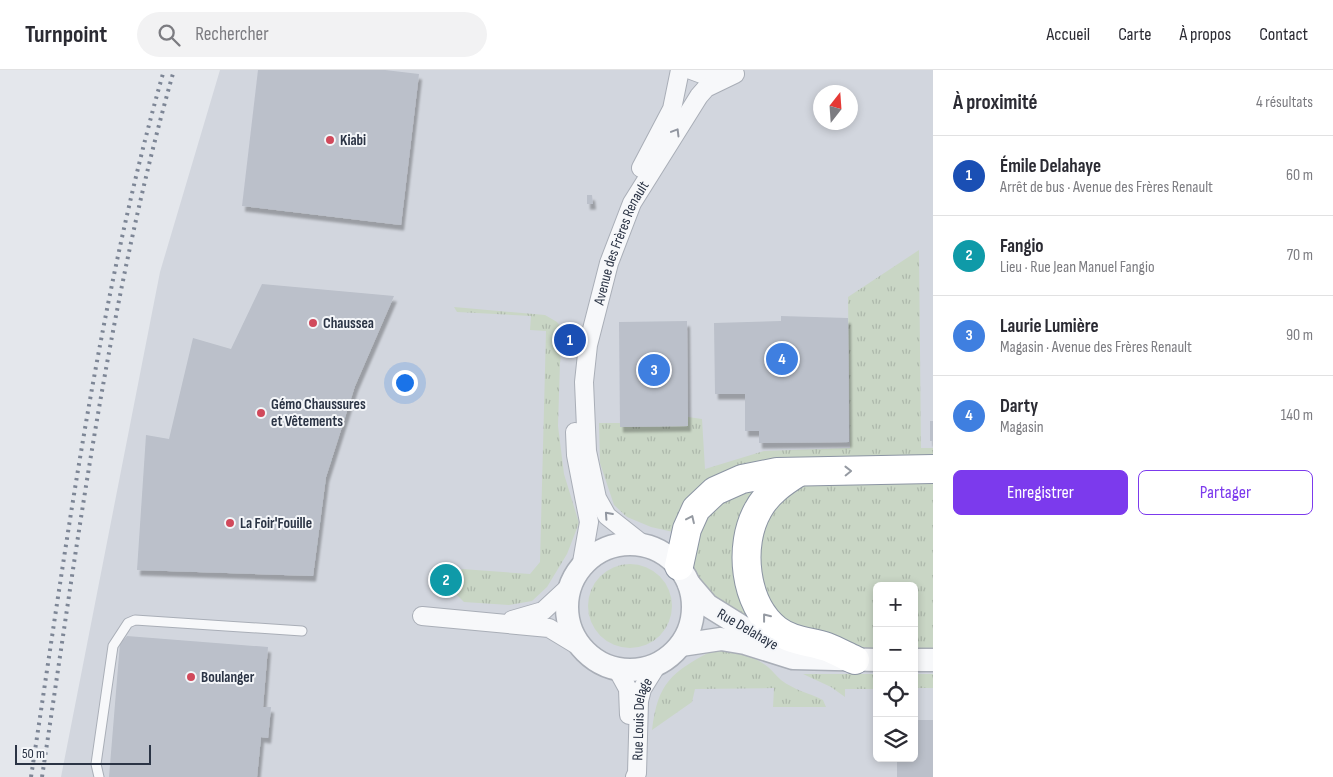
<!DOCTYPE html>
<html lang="fr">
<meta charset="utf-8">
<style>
:root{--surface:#fff;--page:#f2f2f3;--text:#2b2b33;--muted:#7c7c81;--line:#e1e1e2;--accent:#7c3aed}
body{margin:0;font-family:"Sofia Sans Condensed",sans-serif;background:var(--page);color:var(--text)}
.controls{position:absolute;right:15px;bottom:15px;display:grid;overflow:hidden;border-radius:8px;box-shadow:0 2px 8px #0003}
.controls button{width:45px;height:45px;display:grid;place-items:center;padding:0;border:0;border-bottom:1px solid var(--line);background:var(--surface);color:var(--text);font:25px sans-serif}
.compass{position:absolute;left:813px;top:15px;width:45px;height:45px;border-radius:50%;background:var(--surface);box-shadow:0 2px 8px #0003;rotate:17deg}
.scale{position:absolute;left:15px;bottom:12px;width:136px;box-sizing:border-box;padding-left:5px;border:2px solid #2b3445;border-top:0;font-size:14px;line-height:18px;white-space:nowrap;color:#2b3445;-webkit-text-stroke:4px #f4f6f9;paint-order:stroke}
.you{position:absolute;left:404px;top:312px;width:18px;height:18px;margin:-12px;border:4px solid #fff;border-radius:50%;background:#1a73e8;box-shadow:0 0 0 8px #1a73e833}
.badge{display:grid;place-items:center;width:32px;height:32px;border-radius:50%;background:var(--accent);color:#fff;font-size:16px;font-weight:700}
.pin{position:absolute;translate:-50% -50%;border:2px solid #fff;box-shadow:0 1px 5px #0006}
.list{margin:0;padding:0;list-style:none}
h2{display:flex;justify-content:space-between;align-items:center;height:65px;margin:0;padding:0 20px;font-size:21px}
h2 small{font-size:16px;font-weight:400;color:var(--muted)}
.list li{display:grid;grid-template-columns:32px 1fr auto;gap:15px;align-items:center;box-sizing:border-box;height:80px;padding:0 20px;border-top:1px solid var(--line)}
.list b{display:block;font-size:19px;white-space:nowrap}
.list p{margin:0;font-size:16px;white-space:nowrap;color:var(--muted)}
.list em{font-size:16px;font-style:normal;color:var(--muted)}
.actions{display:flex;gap:10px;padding:15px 20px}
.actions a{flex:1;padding:11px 0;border:1px solid var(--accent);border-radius:8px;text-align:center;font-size:18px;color:var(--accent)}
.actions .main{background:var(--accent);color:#fff}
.icon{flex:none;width:28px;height:28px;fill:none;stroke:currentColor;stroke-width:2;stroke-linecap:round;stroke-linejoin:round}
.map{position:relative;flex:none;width:933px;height:707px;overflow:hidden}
header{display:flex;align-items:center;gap:30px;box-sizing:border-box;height:70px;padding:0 25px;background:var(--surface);border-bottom:1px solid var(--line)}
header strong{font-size:24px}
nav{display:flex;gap:28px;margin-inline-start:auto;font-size:18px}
.search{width:350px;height:45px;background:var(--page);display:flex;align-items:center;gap:12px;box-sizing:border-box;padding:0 18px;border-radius:28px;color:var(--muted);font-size:19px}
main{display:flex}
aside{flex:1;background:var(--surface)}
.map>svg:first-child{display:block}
.built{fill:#d2d6de;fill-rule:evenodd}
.grass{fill:url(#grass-tufts)}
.building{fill:#bbc0ca;filter:url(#shadow)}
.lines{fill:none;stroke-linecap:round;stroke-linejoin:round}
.service-casing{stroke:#a9aeb7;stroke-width:11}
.minor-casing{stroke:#a9aeb7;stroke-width:20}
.tertiary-casing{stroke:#a9aeb7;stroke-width:25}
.trunk-casing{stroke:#8b94a3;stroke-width:30}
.service{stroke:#f7f8fa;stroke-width:9}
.minor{stroke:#f7f8fa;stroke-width:18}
.tertiary{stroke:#f7f8fa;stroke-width:22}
.trunk{stroke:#fff;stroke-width:28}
.rail{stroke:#7d8696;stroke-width:4;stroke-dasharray:2.5 5;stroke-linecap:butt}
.oneway{stroke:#9196a0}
.oneway2{stroke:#959aa2}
.poi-dot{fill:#d1495b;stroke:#f4f6f9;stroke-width:2}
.labels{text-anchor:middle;stroke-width:4;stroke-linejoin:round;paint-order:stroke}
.poi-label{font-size:15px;font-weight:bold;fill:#2b3445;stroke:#f4f6f9;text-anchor:start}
.street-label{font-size:15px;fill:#2b3445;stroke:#f4f6f9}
</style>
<header>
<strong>Turnpoint</strong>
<div class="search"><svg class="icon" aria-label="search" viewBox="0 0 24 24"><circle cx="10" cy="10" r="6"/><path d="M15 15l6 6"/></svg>Rechercher</div>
<nav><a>Accueil</a><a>Carte</a><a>À propos</a><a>Contact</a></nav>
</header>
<main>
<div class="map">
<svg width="933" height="707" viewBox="0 0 933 707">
<defs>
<pattern id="grass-tufts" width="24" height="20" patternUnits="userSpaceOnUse" patternTransform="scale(1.25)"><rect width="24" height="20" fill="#c9d6c5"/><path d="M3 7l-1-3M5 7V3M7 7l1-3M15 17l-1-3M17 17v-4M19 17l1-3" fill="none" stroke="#adb8ab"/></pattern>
<filter id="shadow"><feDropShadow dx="3" dy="5.5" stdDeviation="1" flood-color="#0004"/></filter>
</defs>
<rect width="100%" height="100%" fill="#e4e7ec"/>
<!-- built -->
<path class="built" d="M 220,0 L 933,0 L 933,707 L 61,707 L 160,202 ZM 821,22 L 851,22 L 851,52 L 821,52 ZM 877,516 L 914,516 L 914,688 L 877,688 Z"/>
<!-- grass -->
<g class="grass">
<path d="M 919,180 L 921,378 L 933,378 L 933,390 L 775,392 L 673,462 L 651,457 L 627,447 L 614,435 L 600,393 L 599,353 L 620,353 L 621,357 L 688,356 L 688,347 L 702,349 L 705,399 L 764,381 L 850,378 L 848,227 Z"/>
<path d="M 454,237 L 545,245 L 557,252 L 564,261 L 560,293 L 558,356 L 564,404 L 579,453 L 567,484 L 547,517 L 532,531 L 509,535 L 464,532 L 452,520 L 452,509 L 462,499 L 530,504 L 540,492 L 546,261 L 530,260 L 531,246 L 457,242 Z"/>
<path d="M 933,399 L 933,590 L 914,590 L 914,516 L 877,516 L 877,590 L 815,590 L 689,514 L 687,459 L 715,421 Z"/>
<circle cx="630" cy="536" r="42"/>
<path d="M 713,580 C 733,581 752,584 768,597 C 773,601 776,606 781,610 C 794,620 809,623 823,630 L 826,637 L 773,637 L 774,618 L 695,619 L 692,632 L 652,660 C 658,612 671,603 713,580 Z"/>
<path d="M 803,604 L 877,604 L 877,619 L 845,619 L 845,627 L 831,617 Z"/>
<rect x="914" y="604" width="19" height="14"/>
</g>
<!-- building -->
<g class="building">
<path d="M 258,0 L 385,0 L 419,4 L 401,155 L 242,136 Z"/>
<path d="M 587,125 L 592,125 L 593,134 L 587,134 Z"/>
<path d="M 262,214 L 394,226 L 355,316 L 326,407 L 313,506 L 137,500 L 146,365 L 169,369 L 193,268 L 231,279 Z"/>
<path d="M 781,246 L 848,248 L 849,372 L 759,373 L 759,361 L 745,361 L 745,324 L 715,324 L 714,253 L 781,251 Z"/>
<path d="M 687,251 L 688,356 L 620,357 L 619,252 Z"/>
<rect x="930" y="351" width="3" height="20"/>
<path d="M 442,503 L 450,504 L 449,516 L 442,516 Z"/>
<path d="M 127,566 L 268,577 L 263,637 L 271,637 L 268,668 L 261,667 L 257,707 L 109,707 L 120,573 Z"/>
<path d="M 914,650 L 933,650 L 933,707 L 897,707 L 897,688 L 914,688 Z"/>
</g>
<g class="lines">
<!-- service casing -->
<g class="service-casing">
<path id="service" d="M 99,707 L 96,694 L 113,576 L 128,553 L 135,550 L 302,561"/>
</g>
<!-- minor casing -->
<g class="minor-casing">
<g id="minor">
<path d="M 691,0 L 707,6 L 726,6"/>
<path d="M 641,98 L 672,39 L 680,0"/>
<path d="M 575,362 L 576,385 L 589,452 L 581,498"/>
<path id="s1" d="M 645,476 L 607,446 L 597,428 L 587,381 L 584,312 L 588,275 L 609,193 L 632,133 L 699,26 L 706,18 L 735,4"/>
<path d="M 422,546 L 549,558 L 582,578"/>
<path d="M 512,550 L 543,541 L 571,515"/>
<path d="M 617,599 L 628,619 L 629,645"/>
<path id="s2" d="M 635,707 L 637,703 L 639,631 L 642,619 L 657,595"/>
</g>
</g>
<!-- tertiary casing -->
<g class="tertiary-casing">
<g id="tertiary">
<circle cx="630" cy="537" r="63"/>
<path d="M 689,514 L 707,535 L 765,571"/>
<path d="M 681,575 L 721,569 L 745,573 L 793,588 L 877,590"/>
<path d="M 914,590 L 933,590"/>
</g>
</g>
<!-- trunk casing -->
<g class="trunk-casing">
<g id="trunk">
<path d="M 799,402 C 783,412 767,423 758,440 C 738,475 744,534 777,560 C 793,572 810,571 827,577 C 837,581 846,586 855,590"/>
<path d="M 679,496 L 687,459 L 696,439 L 715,421 L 742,409 L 777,402 L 933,399"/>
</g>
</g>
<!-- service -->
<use href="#service" class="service"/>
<!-- minor -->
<use href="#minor" class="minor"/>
<!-- tertiary -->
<use href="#tertiary" class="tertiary"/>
<!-- trunk -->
<use href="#trunk" class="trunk"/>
<!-- rail -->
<g class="rail">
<path d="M 31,707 C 67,470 98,231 164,0"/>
<path d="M 42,707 C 78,470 108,231 174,0"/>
</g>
</g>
<!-- one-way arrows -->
<defs><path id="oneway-chevron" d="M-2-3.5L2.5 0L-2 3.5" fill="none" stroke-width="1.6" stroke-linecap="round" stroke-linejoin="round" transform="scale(1.25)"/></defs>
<g class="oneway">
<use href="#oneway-chevron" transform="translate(676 62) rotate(-59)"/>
<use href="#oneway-chevron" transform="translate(608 445) rotate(-132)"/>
</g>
<g class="oneway2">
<use href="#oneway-chevron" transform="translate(848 401) rotate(-1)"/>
<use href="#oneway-chevron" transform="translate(691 449) rotate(-65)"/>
<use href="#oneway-chevron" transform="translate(766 547) rotate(-128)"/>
</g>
<!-- markers -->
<g class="poi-dot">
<circle cx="330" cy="70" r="5"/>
<circle cx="313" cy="253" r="5"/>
<circle cx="261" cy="343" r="5"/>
<circle cx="230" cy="453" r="5"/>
<circle cx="191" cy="607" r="5"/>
</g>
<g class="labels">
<!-- poi labels -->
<g class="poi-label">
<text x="340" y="75">Kiabi</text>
<text x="323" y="258">Chaussea</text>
<text x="271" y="339">Gémo Chaussures<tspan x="271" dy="17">et Vêtements</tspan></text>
<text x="240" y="458">La Foir'Fouille</text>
<text x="201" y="612">Boulanger</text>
</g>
<!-- street labels -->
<g class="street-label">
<text dy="5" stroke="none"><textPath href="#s1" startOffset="331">Avenue des Frères Renault</textPath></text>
<text transform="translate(748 559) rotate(30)" y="5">Rue Delahaye</text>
<text dy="5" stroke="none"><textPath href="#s2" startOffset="59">Rue Louis Delage</textPath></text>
</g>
</g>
</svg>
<div class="controls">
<button>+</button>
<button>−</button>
<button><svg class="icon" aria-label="locate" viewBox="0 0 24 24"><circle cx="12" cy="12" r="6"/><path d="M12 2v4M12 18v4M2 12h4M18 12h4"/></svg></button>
<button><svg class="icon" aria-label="layers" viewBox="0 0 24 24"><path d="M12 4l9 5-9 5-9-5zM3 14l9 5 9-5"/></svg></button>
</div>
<svg class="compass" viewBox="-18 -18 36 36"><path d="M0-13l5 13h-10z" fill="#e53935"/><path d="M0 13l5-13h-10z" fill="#7c7c81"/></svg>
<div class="scale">50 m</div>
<div class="you"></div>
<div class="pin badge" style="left:570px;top:270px;background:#1a4fb4">1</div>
<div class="pin badge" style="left:446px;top:510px;background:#0f9aa8">2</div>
<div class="pin badge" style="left:654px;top:300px;background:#3f7fe0">3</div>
<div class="pin badge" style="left:782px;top:289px;background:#3f7fe0">4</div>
</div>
<aside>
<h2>À proximité<small>4 résultats</small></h2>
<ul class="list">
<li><span class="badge" style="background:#1a4fb4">1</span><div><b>Émile Delahaye</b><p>Arrêt de bus · Avenue des Frères Renault</p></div><em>60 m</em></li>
<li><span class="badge" style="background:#0f9aa8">2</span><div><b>Fangio</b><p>Lieu · Rue Jean Manuel Fangio</p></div><em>70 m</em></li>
<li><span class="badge" style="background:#3f7fe0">3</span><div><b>Laurie Lumière</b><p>Magasin · Avenue des Frères Renault</p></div><em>90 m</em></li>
<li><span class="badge" style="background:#3f7fe0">4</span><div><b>Darty</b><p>Magasin</p></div><em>140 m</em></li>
</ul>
<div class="actions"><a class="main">Enregistrer</a><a>Partager</a></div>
</aside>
</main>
